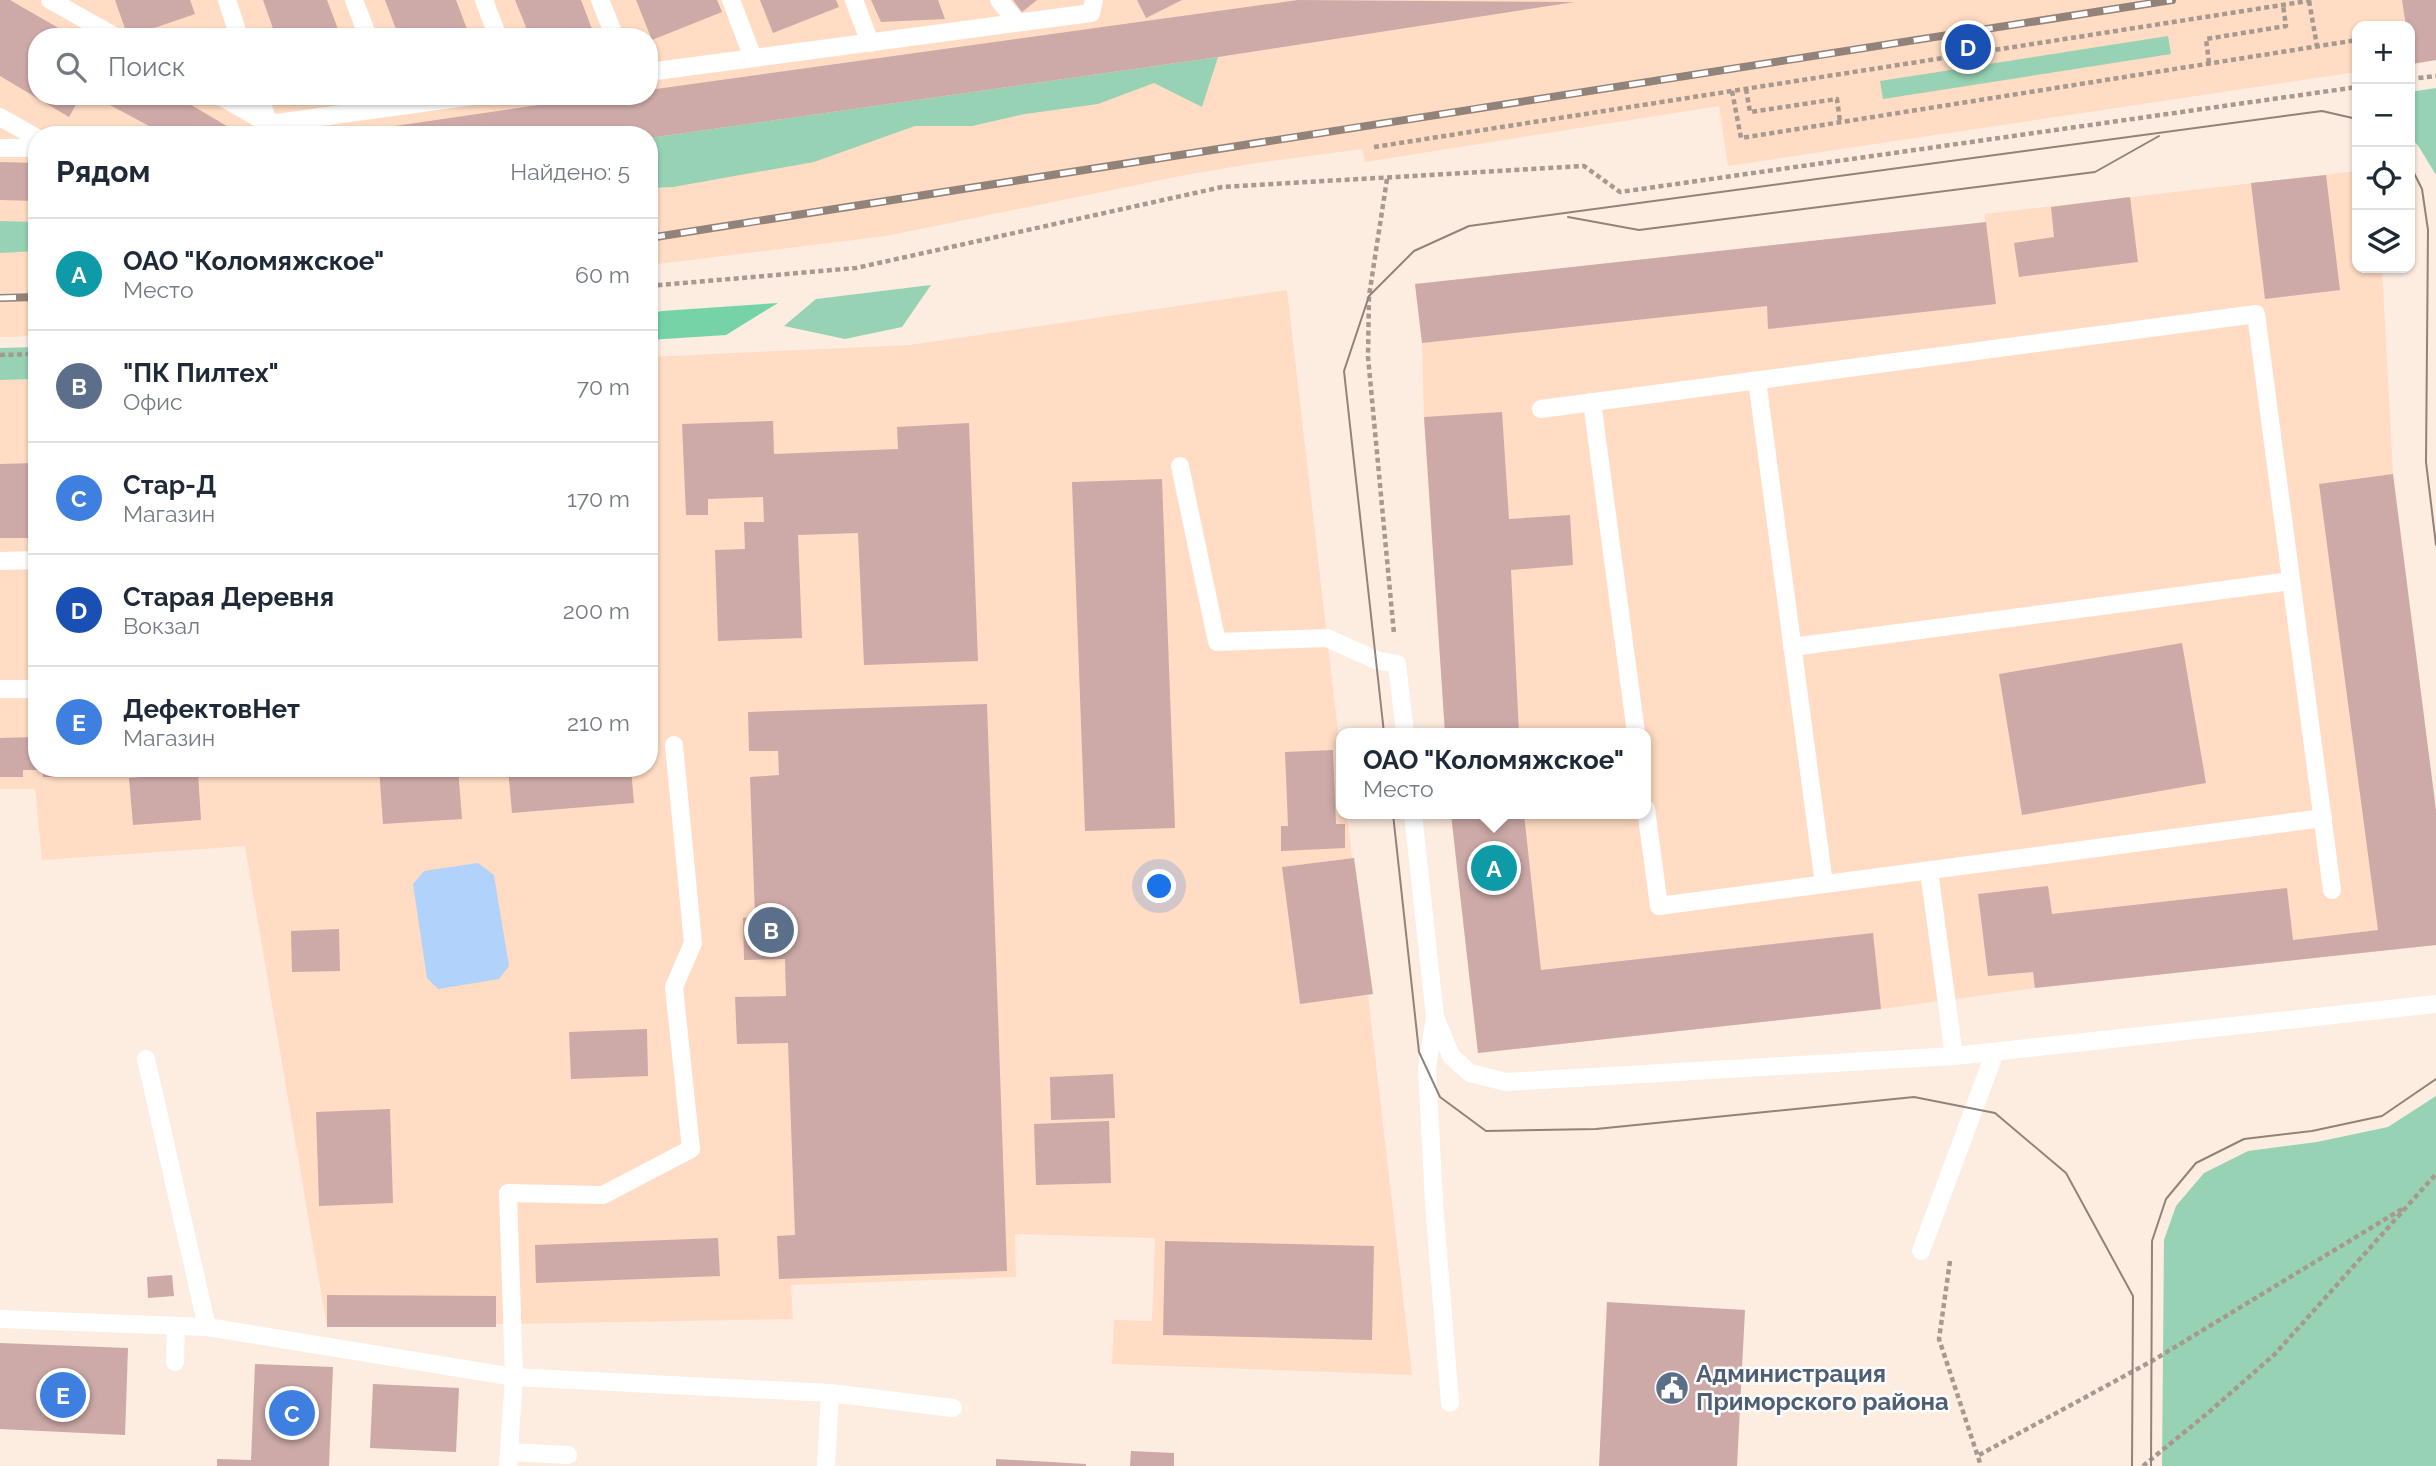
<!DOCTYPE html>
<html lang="ru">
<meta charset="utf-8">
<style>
:root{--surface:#fff;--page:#f2f2f3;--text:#1f2937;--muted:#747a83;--line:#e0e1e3;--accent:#3f7e6c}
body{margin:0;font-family:Raleway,sans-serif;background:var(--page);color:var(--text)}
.controls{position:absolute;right:21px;top:21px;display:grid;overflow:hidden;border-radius:14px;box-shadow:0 2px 5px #0004}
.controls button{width:63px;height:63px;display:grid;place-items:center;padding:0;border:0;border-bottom:2px solid var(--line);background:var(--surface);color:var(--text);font:35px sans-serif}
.you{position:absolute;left:1160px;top:887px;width:24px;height:24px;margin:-18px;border:5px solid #fff;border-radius:50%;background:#1a73e8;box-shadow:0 0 0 10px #1a73e833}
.badge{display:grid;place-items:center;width:46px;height:46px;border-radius:50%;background:var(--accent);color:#fff;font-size:23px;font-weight:700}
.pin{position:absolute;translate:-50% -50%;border:4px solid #fff;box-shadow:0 2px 7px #0006}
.popup{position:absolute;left:1336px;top:728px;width:315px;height:91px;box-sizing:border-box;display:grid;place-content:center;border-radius:14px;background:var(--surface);filter:drop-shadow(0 2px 5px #0005);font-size:23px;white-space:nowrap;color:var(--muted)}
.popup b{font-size:26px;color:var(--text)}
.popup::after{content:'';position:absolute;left:50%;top:100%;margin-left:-14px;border:14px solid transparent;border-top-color:var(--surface)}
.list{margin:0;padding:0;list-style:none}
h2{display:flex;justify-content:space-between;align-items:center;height:91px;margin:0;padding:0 28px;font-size:30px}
h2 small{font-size:23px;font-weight:400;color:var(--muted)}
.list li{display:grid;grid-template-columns:46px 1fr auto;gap:21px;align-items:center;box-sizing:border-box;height:112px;padding:0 28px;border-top:2px solid var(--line)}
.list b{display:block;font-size:26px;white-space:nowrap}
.list p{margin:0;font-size:23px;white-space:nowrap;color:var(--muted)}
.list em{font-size:23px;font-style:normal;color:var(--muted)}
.icon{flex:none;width:38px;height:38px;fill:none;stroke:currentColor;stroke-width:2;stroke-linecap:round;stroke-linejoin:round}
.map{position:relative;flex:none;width:2436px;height:1466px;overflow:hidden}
.search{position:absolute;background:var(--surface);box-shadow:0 2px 5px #0004;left:28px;top:28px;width:630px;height:77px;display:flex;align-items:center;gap:18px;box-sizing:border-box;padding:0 24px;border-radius:28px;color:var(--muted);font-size:26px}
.panel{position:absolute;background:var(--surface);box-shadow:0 2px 5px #0004;left:28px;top:126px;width:630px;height:651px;border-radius:28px}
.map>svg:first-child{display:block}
.built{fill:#ffdcc3;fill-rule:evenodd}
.green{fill:#97d2b4}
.forest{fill:#76d3a7}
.water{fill:#b1d2fa}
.building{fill:#cdaaa7}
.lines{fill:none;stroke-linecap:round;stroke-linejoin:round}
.path{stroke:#a7998f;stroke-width:4.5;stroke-dasharray:5 3.5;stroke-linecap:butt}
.lane{stroke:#fff;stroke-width:18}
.tram{stroke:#91837a;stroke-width:2}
.rail-casing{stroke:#91837a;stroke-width:8}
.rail{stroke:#fdfdfd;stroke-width:5;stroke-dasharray:16;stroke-linecap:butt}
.labels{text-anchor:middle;stroke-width:5;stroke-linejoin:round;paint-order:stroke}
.service-label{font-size:24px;font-weight:bold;fill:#4e5e75;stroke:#fdfdfd;text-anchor:start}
</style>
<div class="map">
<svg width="2436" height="1466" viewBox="0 0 2436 1466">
<rect width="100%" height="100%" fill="#fdece0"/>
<!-- built -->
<g class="built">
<path d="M 0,0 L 2436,0 L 2436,60 L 2410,64 L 2410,26 L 2357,26 L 2357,72 L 1728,166 L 1719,106 L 1365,162 L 1362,149 L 1250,164 L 1185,175 L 886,236 L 649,265 L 649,135 L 37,135 L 37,335 L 14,337 L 0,337 ZM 37,37 L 649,37 L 649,96 L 37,96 Z"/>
<path d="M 2357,171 L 2357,268 L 2382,268 L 2393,474 L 2436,945 L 2035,988 L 1881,1009 L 1478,1053 L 1451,814 L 1646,814 L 1646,733 L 1445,733 L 1424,417 L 1422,343 L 1415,284 L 1985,223 L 1985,214 Z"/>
<path d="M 1287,290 L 1342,767 L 1342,814 L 1347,814 L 1412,1375 L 1112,1364 L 1114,1320 L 1152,1321 L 1155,1238 L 1015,1234 L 1016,1277 L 791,1285 L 793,1319 L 327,1327 L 245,846 L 42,860 L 35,789 L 0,789 L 0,380 L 37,379 L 37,768 L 649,768 L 649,357 L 909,345 Z"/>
</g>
<!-- green -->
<g class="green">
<path d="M 2168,36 L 2171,54 L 1883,99 L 1880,81 Z"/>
<path d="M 1218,57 L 1202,107 L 1154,83 L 1098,104 L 1025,114 L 972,126 L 915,126 L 814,162 L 673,187 L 649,188 L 649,138 Z"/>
<path d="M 2436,88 L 2436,175 L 2419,147 L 2410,136 L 2410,92 Z"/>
<path d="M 0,221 L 37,222 L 37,251 L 0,253 Z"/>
<path d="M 931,285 L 902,327 L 845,339 L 784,326 L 816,299 Z"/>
<path d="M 37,347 L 37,379 L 0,380 L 0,348 Z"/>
<path d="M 2436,1096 L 2436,1466 L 2162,1466 L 2164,1240 L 2176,1206 L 2204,1173 L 2248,1151 L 2317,1142 L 2388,1127 Z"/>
</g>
<!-- forest -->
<path class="forest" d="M 778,303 L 726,335 L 649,340 L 649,314 L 662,311 Z"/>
<!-- water -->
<path class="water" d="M 478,863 L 494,875 L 509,966 L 499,979 L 438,989 L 427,978 L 413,884 L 424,871 Z"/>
<!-- building -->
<g class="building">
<path d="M 0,0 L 10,0 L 74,37 L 37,37 L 37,96 L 81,96 L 69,117 L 0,76 Z"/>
<path d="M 115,0 L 190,0 L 195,14 L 128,37 Z"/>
<path d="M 263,0 L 327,0 L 341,37 L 276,37 Z"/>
<path d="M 385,0 L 456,0 L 470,37 L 399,37 Z"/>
<path d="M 515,0 L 581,0 L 595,37 L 530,37 Z"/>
<path d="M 636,0 L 717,0 L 722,12 L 652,40 Z"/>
<path d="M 760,0 L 836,0 L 839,7 L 773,33 Z"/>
<path d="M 871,0 L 938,0 L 945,19 L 881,22 Z"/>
<path d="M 1013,0 L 1037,0 L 1022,12 Z"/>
<path d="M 1137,0 L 1182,0 L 1146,18 Z"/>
<path d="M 1298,0 L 1575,2 L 1218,57 L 649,138 L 649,135 L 333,135 L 600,96 L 649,96 L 649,90 Z"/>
<path d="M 2402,0 L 2436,0 L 2436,60 L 2412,64 L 2410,26 L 2406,26 Z"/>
<path d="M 93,96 L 176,96 L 242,135 L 145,135 L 151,127 Z"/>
<path d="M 0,162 L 37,163 L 37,201 L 0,200 Z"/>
<path d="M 2326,175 L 2340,290 L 2265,299 L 2251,183 Z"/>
<path d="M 2130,197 L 2138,262 L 2019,277 L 2014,243 L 2054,237 L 2051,207 Z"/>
<path d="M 1986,222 L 1996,304 L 1768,329 L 1767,306 L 1422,343 L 1415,284 Z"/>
<path d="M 1502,412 L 1509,519 L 1570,515 L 1573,565 L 1511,570 L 1519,733 L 1445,733 L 1424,417 Z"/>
<path d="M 773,421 L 774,454 L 898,449 L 897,427 L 969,423 L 978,661 L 864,665 L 858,533 L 798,535 L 802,638 L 718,641 L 715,550 L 745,549 L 744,522 L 764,522 L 763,497 L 708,499 L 708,515 L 686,515 L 682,424 Z"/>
<path d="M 37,463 L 37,538 L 0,538 L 0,464 Z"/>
<path d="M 2393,474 L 2436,810 L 2436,945 L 2035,988 L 2033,972 L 1988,976 L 1978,894 L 2048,886 L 2052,914 L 2287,888 L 2293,940 L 2378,930 L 2319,484 Z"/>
<path d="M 1162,479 L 1175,828 L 1085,831 L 1072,482 Z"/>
<path d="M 2182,643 L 2206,783 L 2022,815 L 1999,674 Z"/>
<path d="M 987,704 L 1007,1271 L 779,1279 L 777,1236 L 795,1235 L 788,1043 L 737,1044 L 735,997 L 786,996 L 785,959 L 744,960 L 743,918 L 755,917 L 750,777 L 779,775 L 778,751 L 749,751 L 748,712 Z"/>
<path d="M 37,737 L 37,770 L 23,770 L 23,777 L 0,777 L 0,738 Z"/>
<path d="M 1333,750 L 1336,824 L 1345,824 L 1345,848 L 1281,851 L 1281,826 L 1288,826 L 1285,752 Z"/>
<rect x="43" y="768" width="37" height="9"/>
<path d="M 379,768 L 458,768 L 462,819 L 383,824 Z"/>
<path d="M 508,768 L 631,768 L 634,803 L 512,813 Z"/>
<path d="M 198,773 L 201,820 L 133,825 L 129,778 Z"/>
<path d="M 1451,814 L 1524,814 L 1541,970 L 1873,933 L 1881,1009 L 1478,1053 Z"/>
<path d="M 1354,858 L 1373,994 L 1300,1004 L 1282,867 Z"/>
<path d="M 339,929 L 340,971 L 292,972 L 291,931 Z"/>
<path d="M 647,1029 L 648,1076 L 571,1079 L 569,1032 Z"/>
<path d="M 1113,1074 L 1115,1118 L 1051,1120 L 1050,1077 Z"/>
<path d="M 390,1109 L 393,1203 L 319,1206 L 316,1112 Z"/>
<path d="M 1109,1121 L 1111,1183 L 1036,1185 L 1034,1124 Z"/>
<path d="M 718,1238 L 720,1276 L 536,1283 L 535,1245 Z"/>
<path d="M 1165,1241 L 1374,1246 L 1372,1340 L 1163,1335 Z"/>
<path d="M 172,1275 L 174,1296 L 148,1298 L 147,1277 Z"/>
<path d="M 327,1295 L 496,1296 L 496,1327 L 327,1327 Z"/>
<path d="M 1607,1302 L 1745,1310 L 1737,1466 L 1599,1466 Z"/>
<path d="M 0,1343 L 128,1348 L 125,1435 L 0,1429 Z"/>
<path d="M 255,1364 L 333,1367 L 329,1466 L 217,1466 L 217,1459 L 251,1460 Z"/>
<path d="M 373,1384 L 459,1388 L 456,1452 L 370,1448 Z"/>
<path d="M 1131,1451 L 1174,1453 L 1174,1466 L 1130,1466 Z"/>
<path d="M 996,1459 L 1086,1464 L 1086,1466 L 996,1466 Z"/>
</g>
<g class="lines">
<!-- path -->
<g class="path">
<path d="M 2309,1 L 2317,46"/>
<path d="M 2209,63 L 2206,39 L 2286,26 L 2283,5"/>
<path d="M 2410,79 L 2436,76"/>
<path d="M 1746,89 L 1750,112 L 1837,99 L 1840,122"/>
<path d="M 1732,91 L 1741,138 L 2357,40"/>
<path d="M 1374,147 L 2314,0"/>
<path d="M 1387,179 L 1369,296 L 1368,357 L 1394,634"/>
<path d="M 649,286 L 856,268 L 1222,187 L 1584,166 L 1620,192 L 2357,87"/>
<path d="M 0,355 L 37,354"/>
<path d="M 1950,1261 L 1939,1339 L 1981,1466"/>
<path d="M 1979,1455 L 2152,1361 L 2402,1209"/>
<path d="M 2143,1466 L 2209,1412 L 2275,1354 L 2436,1174"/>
</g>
<!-- lane -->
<g class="lane">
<path d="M 50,0 L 116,37"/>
<path d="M 227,0 L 239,37"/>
<path d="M 354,0 L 368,37"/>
<path d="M 484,0 L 498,37"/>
<path d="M 600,0 L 615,37"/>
<path d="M 731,0 L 753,58"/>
<path d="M 854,0 L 870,43"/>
<path d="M 999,0 L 1017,22"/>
<path d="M 649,72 L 1091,13 L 1094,0"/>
<path d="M 220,96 L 269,124 L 473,96"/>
<path d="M 259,96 L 269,124"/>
<path d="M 0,117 L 37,138"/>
<path d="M 0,148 L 37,148"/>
<path d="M 1757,380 L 1824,884"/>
<path d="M 1592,402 L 1636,733"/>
<path d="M 1541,409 L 2256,314 L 2332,890"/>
<path d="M 1180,466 L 1217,642 L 1327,638 L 1376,660 L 1397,664 L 1405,733"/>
<path d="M 0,561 L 37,560"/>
<path d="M 1792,647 L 2291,581"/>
<path d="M 0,689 L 37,689"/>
<path d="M 1646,809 L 1659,906 L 2323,818"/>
<path d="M 1413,814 L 1435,1017 L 1451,1056 L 1470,1073 L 1506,1082 L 1954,1056 L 2436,1004"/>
<path d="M 1929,871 L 1954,1056"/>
<path d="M 1435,1017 L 1427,1068 L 1434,1203 L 1450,1403"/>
<path d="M 146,1059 L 207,1327"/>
<path d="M 1921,1251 L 1995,1052"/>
<path d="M 0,1319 L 207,1327 L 514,1377 L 830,1393 L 953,1408"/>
<path d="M 175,1362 L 176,1326"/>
<path d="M 509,1452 L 568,1455"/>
<path d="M 508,1466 L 514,1377 L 508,1193 L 603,1195 L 691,1149 L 674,987 L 693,943 L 674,745"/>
<path d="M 826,1466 L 830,1393"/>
</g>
<!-- tram -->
<g class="tram">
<path d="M 2410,165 L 2422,189 L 2428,230 L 2426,462 L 2436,545"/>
<path d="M 1568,217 L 1639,230 L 2095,172 L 2159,136"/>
<path d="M 1384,733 L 1344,371 L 1369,296 L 1414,251 L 1469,226 L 2322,111 L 2357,119"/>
<path d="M 1393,814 L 1419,1052 L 1440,1097 L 1486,1131 L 1596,1129 L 1914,1097 L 1995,1113 L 2066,1173 L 2133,1296 L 2132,1466"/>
<path d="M 2151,1466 L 2152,1241 L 2166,1199 L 2196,1163 L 2244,1139 L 2312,1131 L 2382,1116 L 2436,1079"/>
</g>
<!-- rail casing -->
<g class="rail-casing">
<g id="rail">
<path d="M 649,238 L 2172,0"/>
<path d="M 0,298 L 37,297"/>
</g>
</g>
<!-- rail -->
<use href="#rail" class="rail"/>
</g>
<!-- icons -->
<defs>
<g id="civic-disc" transform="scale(1.75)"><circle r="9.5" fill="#5c6f8a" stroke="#fdfdfd"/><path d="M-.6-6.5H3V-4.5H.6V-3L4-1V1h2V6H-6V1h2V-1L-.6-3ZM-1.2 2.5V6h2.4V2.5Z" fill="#fff"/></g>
</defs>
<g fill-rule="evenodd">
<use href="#civic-disc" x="1672" y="1388"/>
</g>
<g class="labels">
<!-- service labels -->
<g class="service-label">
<text x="1696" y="1382">Администрация<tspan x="1696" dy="28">Приморского района</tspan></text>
</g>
</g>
</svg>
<div class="controls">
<button>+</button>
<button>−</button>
<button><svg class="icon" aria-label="locate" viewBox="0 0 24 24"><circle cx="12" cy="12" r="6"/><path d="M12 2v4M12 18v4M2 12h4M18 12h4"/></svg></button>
<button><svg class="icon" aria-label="layers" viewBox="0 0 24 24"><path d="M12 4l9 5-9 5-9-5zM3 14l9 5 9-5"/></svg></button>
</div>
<div class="you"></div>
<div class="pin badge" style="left:1494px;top:868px;background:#0f9aa8">A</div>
<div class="popup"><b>ОАО &quot;Коломяжское&quot;</b>Место</div>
<div class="pin badge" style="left:771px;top:930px;background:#5c6f8a">B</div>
<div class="pin badge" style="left:292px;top:1413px;background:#3f7fe0">C</div>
<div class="pin badge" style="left:1968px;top:47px;background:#1a4fb4">D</div>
<div class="pin badge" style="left:63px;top:1395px;background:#3f7fe0">E</div>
<div class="search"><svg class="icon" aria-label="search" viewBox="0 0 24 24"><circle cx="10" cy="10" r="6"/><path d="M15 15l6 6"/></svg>Поиск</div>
<section class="panel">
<h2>Рядом<small>Найдено: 5</small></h2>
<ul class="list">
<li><span class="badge" style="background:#0f9aa8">A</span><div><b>ОАО &quot;Коломяжское&quot;</b><p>Место</p></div><em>60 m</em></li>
<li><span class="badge" style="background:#5c6f8a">B</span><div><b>&quot;ПК Пилтех&quot;</b><p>Офис</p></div><em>70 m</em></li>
<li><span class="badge" style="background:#3f7fe0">C</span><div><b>Стар-Д</b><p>Магазин</p></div><em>170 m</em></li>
<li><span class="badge" style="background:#1a4fb4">D</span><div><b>Старая Деревня</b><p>Вокзал</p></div><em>200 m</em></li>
<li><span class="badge" style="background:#3f7fe0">E</span><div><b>ДефектовНет</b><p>Магазин</p></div><em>210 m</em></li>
</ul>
</section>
</div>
